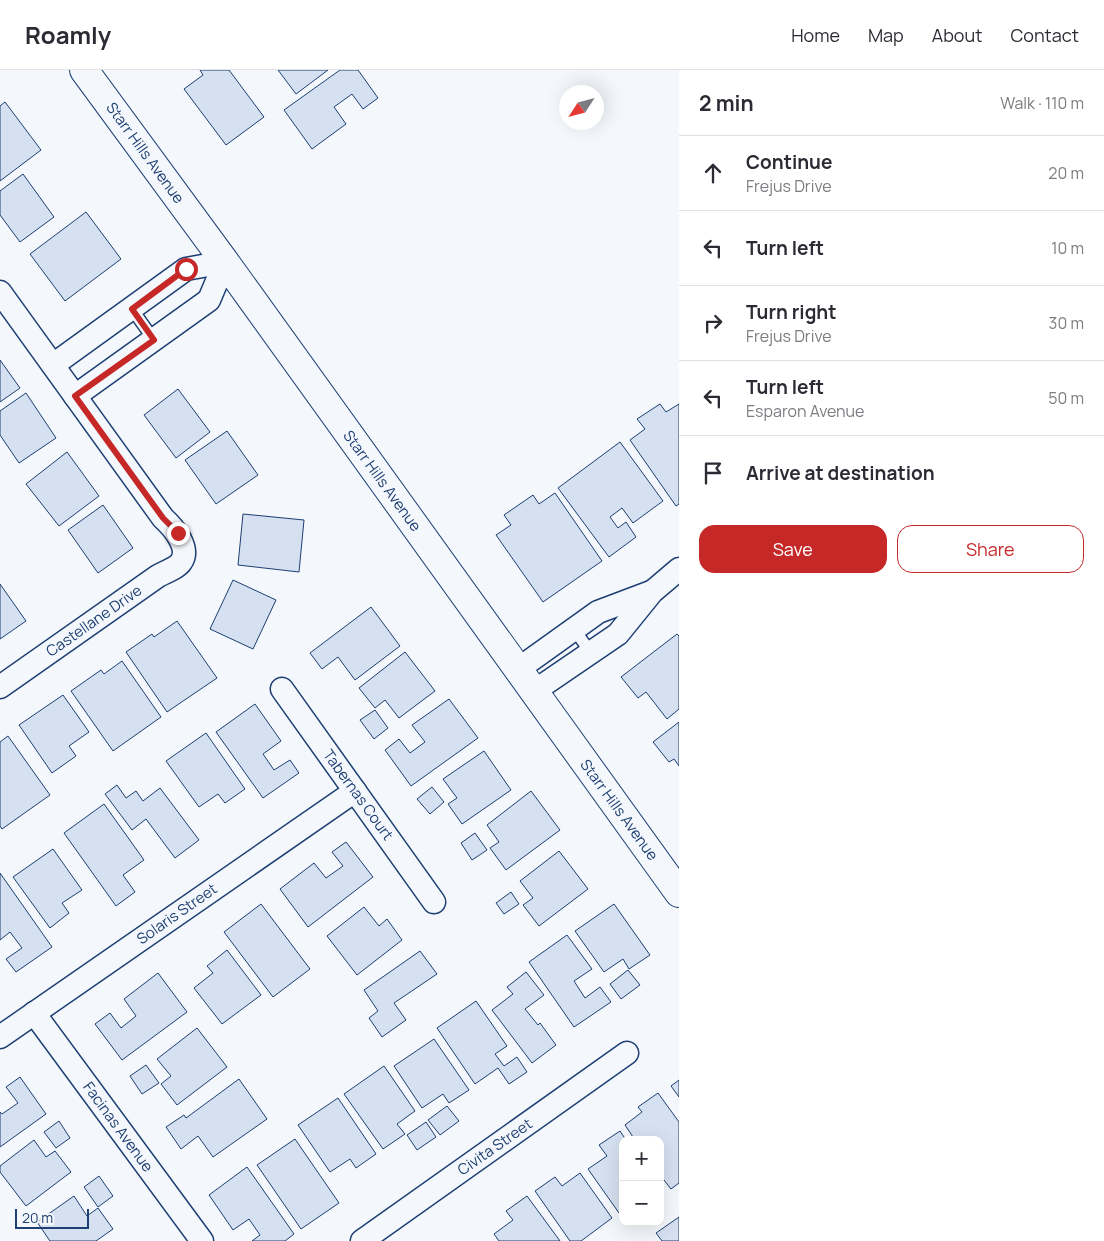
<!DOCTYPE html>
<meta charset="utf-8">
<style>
:root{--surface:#fff;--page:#f7f7f7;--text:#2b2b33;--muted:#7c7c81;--line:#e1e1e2;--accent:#c62828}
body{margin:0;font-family:Manrope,sans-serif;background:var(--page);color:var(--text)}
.controls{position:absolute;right:15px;bottom:15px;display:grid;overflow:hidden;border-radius:10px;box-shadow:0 5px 20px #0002}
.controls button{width:45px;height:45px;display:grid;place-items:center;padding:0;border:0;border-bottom:1px solid var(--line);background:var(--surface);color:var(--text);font:25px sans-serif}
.compass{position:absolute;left:559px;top:15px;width:45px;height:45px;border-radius:50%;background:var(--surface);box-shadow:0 5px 20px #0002;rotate:234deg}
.scale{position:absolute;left:15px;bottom:12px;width:74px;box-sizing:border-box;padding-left:5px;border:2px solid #1d3f73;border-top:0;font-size:14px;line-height:18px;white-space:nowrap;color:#1d3f73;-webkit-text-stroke:4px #f4f7fb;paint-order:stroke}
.stop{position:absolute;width:15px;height:15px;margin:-11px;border:4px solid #c62828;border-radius:50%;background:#fff}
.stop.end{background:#c62828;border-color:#fff;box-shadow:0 1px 5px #0008}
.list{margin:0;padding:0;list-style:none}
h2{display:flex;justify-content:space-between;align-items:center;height:65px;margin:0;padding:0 20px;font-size:21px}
h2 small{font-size:16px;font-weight:400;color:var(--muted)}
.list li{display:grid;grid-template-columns:32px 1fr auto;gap:15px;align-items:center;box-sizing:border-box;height:75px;padding:0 20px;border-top:1px solid var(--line)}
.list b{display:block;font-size:19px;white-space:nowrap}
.list p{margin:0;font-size:16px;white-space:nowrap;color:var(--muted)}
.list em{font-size:16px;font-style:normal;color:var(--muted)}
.actions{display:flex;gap:10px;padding:15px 20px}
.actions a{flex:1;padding:11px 0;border:1px solid var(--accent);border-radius:15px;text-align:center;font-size:18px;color:var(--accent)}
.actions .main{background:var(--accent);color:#fff}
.icon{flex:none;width:28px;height:28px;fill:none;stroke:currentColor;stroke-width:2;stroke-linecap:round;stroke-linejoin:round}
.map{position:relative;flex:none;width:679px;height:1171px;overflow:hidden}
header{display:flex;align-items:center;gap:30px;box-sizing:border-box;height:70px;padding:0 25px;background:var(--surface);border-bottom:1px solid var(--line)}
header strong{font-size:24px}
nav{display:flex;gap:28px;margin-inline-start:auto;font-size:18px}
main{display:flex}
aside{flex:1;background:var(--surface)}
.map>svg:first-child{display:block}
.building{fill:#d5e0f0;stroke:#1d3f73}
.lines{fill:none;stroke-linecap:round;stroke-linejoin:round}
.service-casing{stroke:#1d3f73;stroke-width:14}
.minor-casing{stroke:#1d3f73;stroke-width:25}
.tertiary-casing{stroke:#1d3f73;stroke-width:30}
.service{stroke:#f4f7fb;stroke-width:11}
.minor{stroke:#f4f7fb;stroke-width:22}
.tertiary{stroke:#f4f7fb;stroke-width:28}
.route{stroke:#c62828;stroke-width:6}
.labels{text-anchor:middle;stroke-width:4;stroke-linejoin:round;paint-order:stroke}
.street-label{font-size:15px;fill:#1d3f73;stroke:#f4f7fb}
</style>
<header>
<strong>Roamly</strong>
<nav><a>Home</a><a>Map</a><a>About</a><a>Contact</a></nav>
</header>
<main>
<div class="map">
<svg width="679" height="1171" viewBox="0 0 679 1171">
<rect width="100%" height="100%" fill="#f4f7fb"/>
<!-- building -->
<g class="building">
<path d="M 200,0 L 229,0 L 264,47 L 226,75 L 184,19 L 203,5 Z"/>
<path d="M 278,0 L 328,0 L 296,24 Z"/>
<path d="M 340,0 L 358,0 L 378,28 L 363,39 L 352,24 L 334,37 L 346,54 L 312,79 L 284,40 Z"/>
<path d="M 5,32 L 41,80 L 0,111 L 0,36 Z"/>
<path d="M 23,104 L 54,147 L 20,172 L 0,145 L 0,121 Z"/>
<path d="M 86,142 L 121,189 L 65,231 L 30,184 Z"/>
<path d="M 0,290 L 20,318 L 0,332 Z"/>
<path d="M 178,319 L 210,362 L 176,388 L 144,345 Z"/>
<path d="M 26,323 L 56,368 L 19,393 L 0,365 L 0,341 Z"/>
<path d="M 660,334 L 666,342 L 679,334 L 679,434 L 676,436 L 630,370 L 645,359 L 637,349 Z"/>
<path d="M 227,361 L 258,405 L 216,434 L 185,390 Z"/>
<path d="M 620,372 L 663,431 L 633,453 L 622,438 L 610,447 L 618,458 L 626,452 L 636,467 L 609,487 L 558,418 Z"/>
<path d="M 67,382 L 99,426 L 59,456 L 26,414 Z"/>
<path d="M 555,423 L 602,491 L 543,532 L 496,465 L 511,455 L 504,445 L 533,425 L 539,434 Z"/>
<path d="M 103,435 L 133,478 L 98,503 L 68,460 Z"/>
<path d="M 243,444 L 304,450 L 299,502 L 238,495 Z"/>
<path d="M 233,510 L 276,530 L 253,579 L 210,559 Z"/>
<path d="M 0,514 L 26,551 L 0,569 Z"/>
<path d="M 371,537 L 400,576 L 355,610 L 338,587 L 322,599 L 310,583 Z"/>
<path d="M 177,551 L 217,608 L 167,642 L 126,582 L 152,564 L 154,567 Z"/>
<path d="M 677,564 L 679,566 L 679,639 L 667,649 L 646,622 L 638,628 L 621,607 Z"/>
<path d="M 405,582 L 435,621 L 399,648 L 385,630 L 375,638 L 359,618 Z"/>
<path d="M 122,591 L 161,647 L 113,681 L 71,621 L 101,600 L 104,604 Z"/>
<path d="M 63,625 L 89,662 L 69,676 L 76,686 L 52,703 L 19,655 Z"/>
<path d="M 449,629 L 478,668 L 411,716 L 385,680 L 399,669 L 410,683 L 425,672 L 412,655 Z"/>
<path d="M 255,634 L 281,671 L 263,684 L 274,700 L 290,690 L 299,703 L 263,728 L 216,662 Z"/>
<path d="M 375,640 L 388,658 L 374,669 L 360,650 Z"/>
<path d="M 679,652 L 679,696 L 674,689 L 669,692 L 653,672 Z"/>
<path d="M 206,663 L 245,719 L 225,733 L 218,724 L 199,737 L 166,691 Z"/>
<path d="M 8,666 L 50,725 L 2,759 L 0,756 L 0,672 Z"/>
<path d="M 484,681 L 511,720 L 462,754 L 448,734 L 457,728 L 443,709 Z"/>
<path d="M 117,715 L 126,728 L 136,721 L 143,731 L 160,718 L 199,770 L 175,788 L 146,749 L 132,760 L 105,724 Z"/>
<path d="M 432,717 L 444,732 L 430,744 L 417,729 Z"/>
<path d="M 531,721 L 560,760 L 506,800 L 490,778 L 499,772 L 487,755 Z"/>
<path d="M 104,734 L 144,790 L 123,805 L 135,822 L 116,836 L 64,763 Z"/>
<path d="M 475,763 L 487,780 L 472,790 L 461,773 Z"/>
<path d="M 346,772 L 373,807 L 308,857 L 280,819 L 314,793 L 326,808 L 343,796 L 332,782 Z"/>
<path d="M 53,779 L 82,820 L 62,833 L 69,843 L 50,858 L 13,807 Z"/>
<path d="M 559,781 L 588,819 L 539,856 L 523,835 L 533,828 L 520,811 Z"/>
<path d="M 0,803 L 52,877 L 16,902 L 6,889 L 22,878 L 10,862 L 0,870 Z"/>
<path d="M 511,822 L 519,834 L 504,844 L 496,833 Z"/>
<path d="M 261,834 L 310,899 L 273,927 L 224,862 Z"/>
<path d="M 614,834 L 650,885 L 629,899 L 623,889 L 604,902 L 575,861 Z"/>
<path d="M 364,837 L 379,856 L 387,849 L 402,870 L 357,905 L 327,866 Z"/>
<path d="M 567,865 L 592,899 L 574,911 L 585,928 L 600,917 L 611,932 L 574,957 L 529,892 Z"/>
<path d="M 227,880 L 261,925 L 222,954 L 194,918 L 213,903 L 207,896 Z"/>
<path d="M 420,881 L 437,904 L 394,933 L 406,950 L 382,967 L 369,948 L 378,941 L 364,920 Z"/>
<path d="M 628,900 L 640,915 L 621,929 L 610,914 Z"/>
<path d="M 526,902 L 544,925 L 525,939 L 538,955 L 540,953 L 556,975 L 532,993 L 492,940 L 513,924 L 507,917 Z"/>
<path d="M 158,903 L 187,942 L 122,990 L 95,954 L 110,943 L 121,958 L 136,946 L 124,929 Z"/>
<path d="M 476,931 L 507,976 L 495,984 L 504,996 L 517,987 L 527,1002 L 509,1014 L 498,998 L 475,1014 L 437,958 Z"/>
<path d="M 197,958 L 227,997 L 177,1035 L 161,1014 L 171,1006 L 157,989 Z"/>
<path d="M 434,969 L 469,1020 L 449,1033 L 443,1024 L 422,1038 L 394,996 Z"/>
<path d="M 146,995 L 159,1013 L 142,1024 L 130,1006 Z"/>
<path d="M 384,996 L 415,1041 L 397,1054 L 405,1064 L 383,1079 L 344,1024 Z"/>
<path d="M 20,1007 L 46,1044 L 0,1077 L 0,1042 L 2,1044 L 18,1033 L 6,1017 Z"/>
<path d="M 239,1009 L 267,1049 L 213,1087 L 198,1066 L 181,1079 L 166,1057 L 184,1045 L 186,1048 Z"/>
<path d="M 679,1010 L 679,1027 L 671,1016 Z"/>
<path d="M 658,1023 L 679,1052 L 679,1113 L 671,1119 L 660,1105 L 660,1070 L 635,1070 L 625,1055 L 642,1042 L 638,1037 Z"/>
<path d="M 338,1028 L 376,1084 L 356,1098 L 350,1089 L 330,1102 L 298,1055 Z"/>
<path d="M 447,1036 L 459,1051 L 440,1065 L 428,1050 Z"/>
<path d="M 59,1051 L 70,1068 L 56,1078 L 44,1062 Z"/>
<path d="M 426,1052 L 436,1067 L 417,1080 L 407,1065 Z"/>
<path d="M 620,1061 L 626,1070 L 623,1070 L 623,1140 L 619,1143 L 588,1099 L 607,1086 L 599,1075 Z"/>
<path d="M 295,1069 L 339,1133 L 301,1159 L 257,1095 Z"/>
<path d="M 34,1070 L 46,1087 L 55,1081 L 71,1102 L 26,1136 L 0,1102 L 0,1096 Z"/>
<path d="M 247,1097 L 294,1164 L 285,1171 L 252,1171 L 260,1165 L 249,1149 L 233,1160 L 209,1125 Z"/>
<path d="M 580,1103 L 612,1148 L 581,1171 L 570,1171 L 535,1121 L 555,1107 L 562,1116 Z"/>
<path d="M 99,1106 L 113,1126 L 98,1137 L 84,1117 Z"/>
<path d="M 74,1126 L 87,1146 L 98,1138 L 113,1159 L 96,1171 L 50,1171 L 37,1152 Z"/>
<path d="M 527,1126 L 560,1171 L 499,1171 L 494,1164 L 513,1150 L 506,1141 Z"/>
<path d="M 679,1147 L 679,1171 L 662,1171 L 656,1163 Z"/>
</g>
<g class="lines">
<!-- service casing -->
<g class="service-casing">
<g id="service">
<path d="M 132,239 L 154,270"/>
<path d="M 574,559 L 591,583"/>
</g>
</g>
<!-- minor casing -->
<g class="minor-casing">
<g id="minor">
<path d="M 0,222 L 163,448 C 173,457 191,478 181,492 C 177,498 165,502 158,506 L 0,617"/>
<path d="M 53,295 L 186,199 L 225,192"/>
<path d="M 75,326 L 209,230 L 225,192"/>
<path d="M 517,600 L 598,542 L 651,522"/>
<path d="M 282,619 L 434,832"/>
<path d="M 533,622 L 618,564 L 652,522 L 679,499"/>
<path d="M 34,943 L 202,1171"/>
<path d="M 0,967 L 355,721"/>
<path d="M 362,1171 L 627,983"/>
</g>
</g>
<!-- tertiary casing -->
<g class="tertiary-casing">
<path id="tertiary" d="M 84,0 L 225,192 L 679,823"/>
</g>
<!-- service -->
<use href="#service" class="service"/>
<!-- minor -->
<use href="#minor" class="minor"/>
<!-- tertiary -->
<use href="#tertiary" class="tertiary"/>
</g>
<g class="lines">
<!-- route -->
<path class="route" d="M 178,463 L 163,448 L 75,326 L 154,270 L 132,239 L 186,199"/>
</g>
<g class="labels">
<!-- street labels -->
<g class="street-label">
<text transform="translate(145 83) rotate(54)" y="5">Starr Hills Avenue</text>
<text transform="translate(382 411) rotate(54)" y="5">Starr Hills Avenue</text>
<text transform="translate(94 551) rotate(-35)" y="5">Castellane Drive</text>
<text transform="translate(358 725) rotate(54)" y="5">Tabernas Court</text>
<text transform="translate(619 740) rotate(54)" y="5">Starr Hills Avenue</text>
<text transform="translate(177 844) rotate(-35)" y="5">Solaris Street</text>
<text transform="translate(118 1057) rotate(54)" y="5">Facinas Avenue</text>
<text transform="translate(495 1077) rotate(-35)" y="5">Civita Street</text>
</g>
</g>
</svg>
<div class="controls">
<button>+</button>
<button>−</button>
</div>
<svg class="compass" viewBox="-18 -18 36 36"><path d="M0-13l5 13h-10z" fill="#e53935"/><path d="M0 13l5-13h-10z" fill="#7c7c81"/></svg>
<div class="scale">20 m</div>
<div class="stop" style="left:186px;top:199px"></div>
<div class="stop end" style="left:178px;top:463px"></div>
</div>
<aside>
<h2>2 min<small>Walk · 110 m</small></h2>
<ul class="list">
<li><svg class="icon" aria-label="ahead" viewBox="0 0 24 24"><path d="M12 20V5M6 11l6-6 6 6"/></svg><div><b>Continue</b><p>Frejus Drive</p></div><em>20 m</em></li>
<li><svg class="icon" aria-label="left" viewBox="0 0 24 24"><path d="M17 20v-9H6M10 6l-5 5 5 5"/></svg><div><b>Turn left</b></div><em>10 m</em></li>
<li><svg class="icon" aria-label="right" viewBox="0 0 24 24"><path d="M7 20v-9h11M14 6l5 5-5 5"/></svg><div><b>Turn right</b><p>Frejus Drive</p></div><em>30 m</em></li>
<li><svg class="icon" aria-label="left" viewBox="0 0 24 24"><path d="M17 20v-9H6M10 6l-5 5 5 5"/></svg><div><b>Turn left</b><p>Esparon Avenue</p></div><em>50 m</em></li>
<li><svg class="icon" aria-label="arrive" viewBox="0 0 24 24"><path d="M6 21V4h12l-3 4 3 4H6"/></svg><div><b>Arrive at destination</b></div></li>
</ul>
<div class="actions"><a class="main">Save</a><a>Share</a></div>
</aside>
</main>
